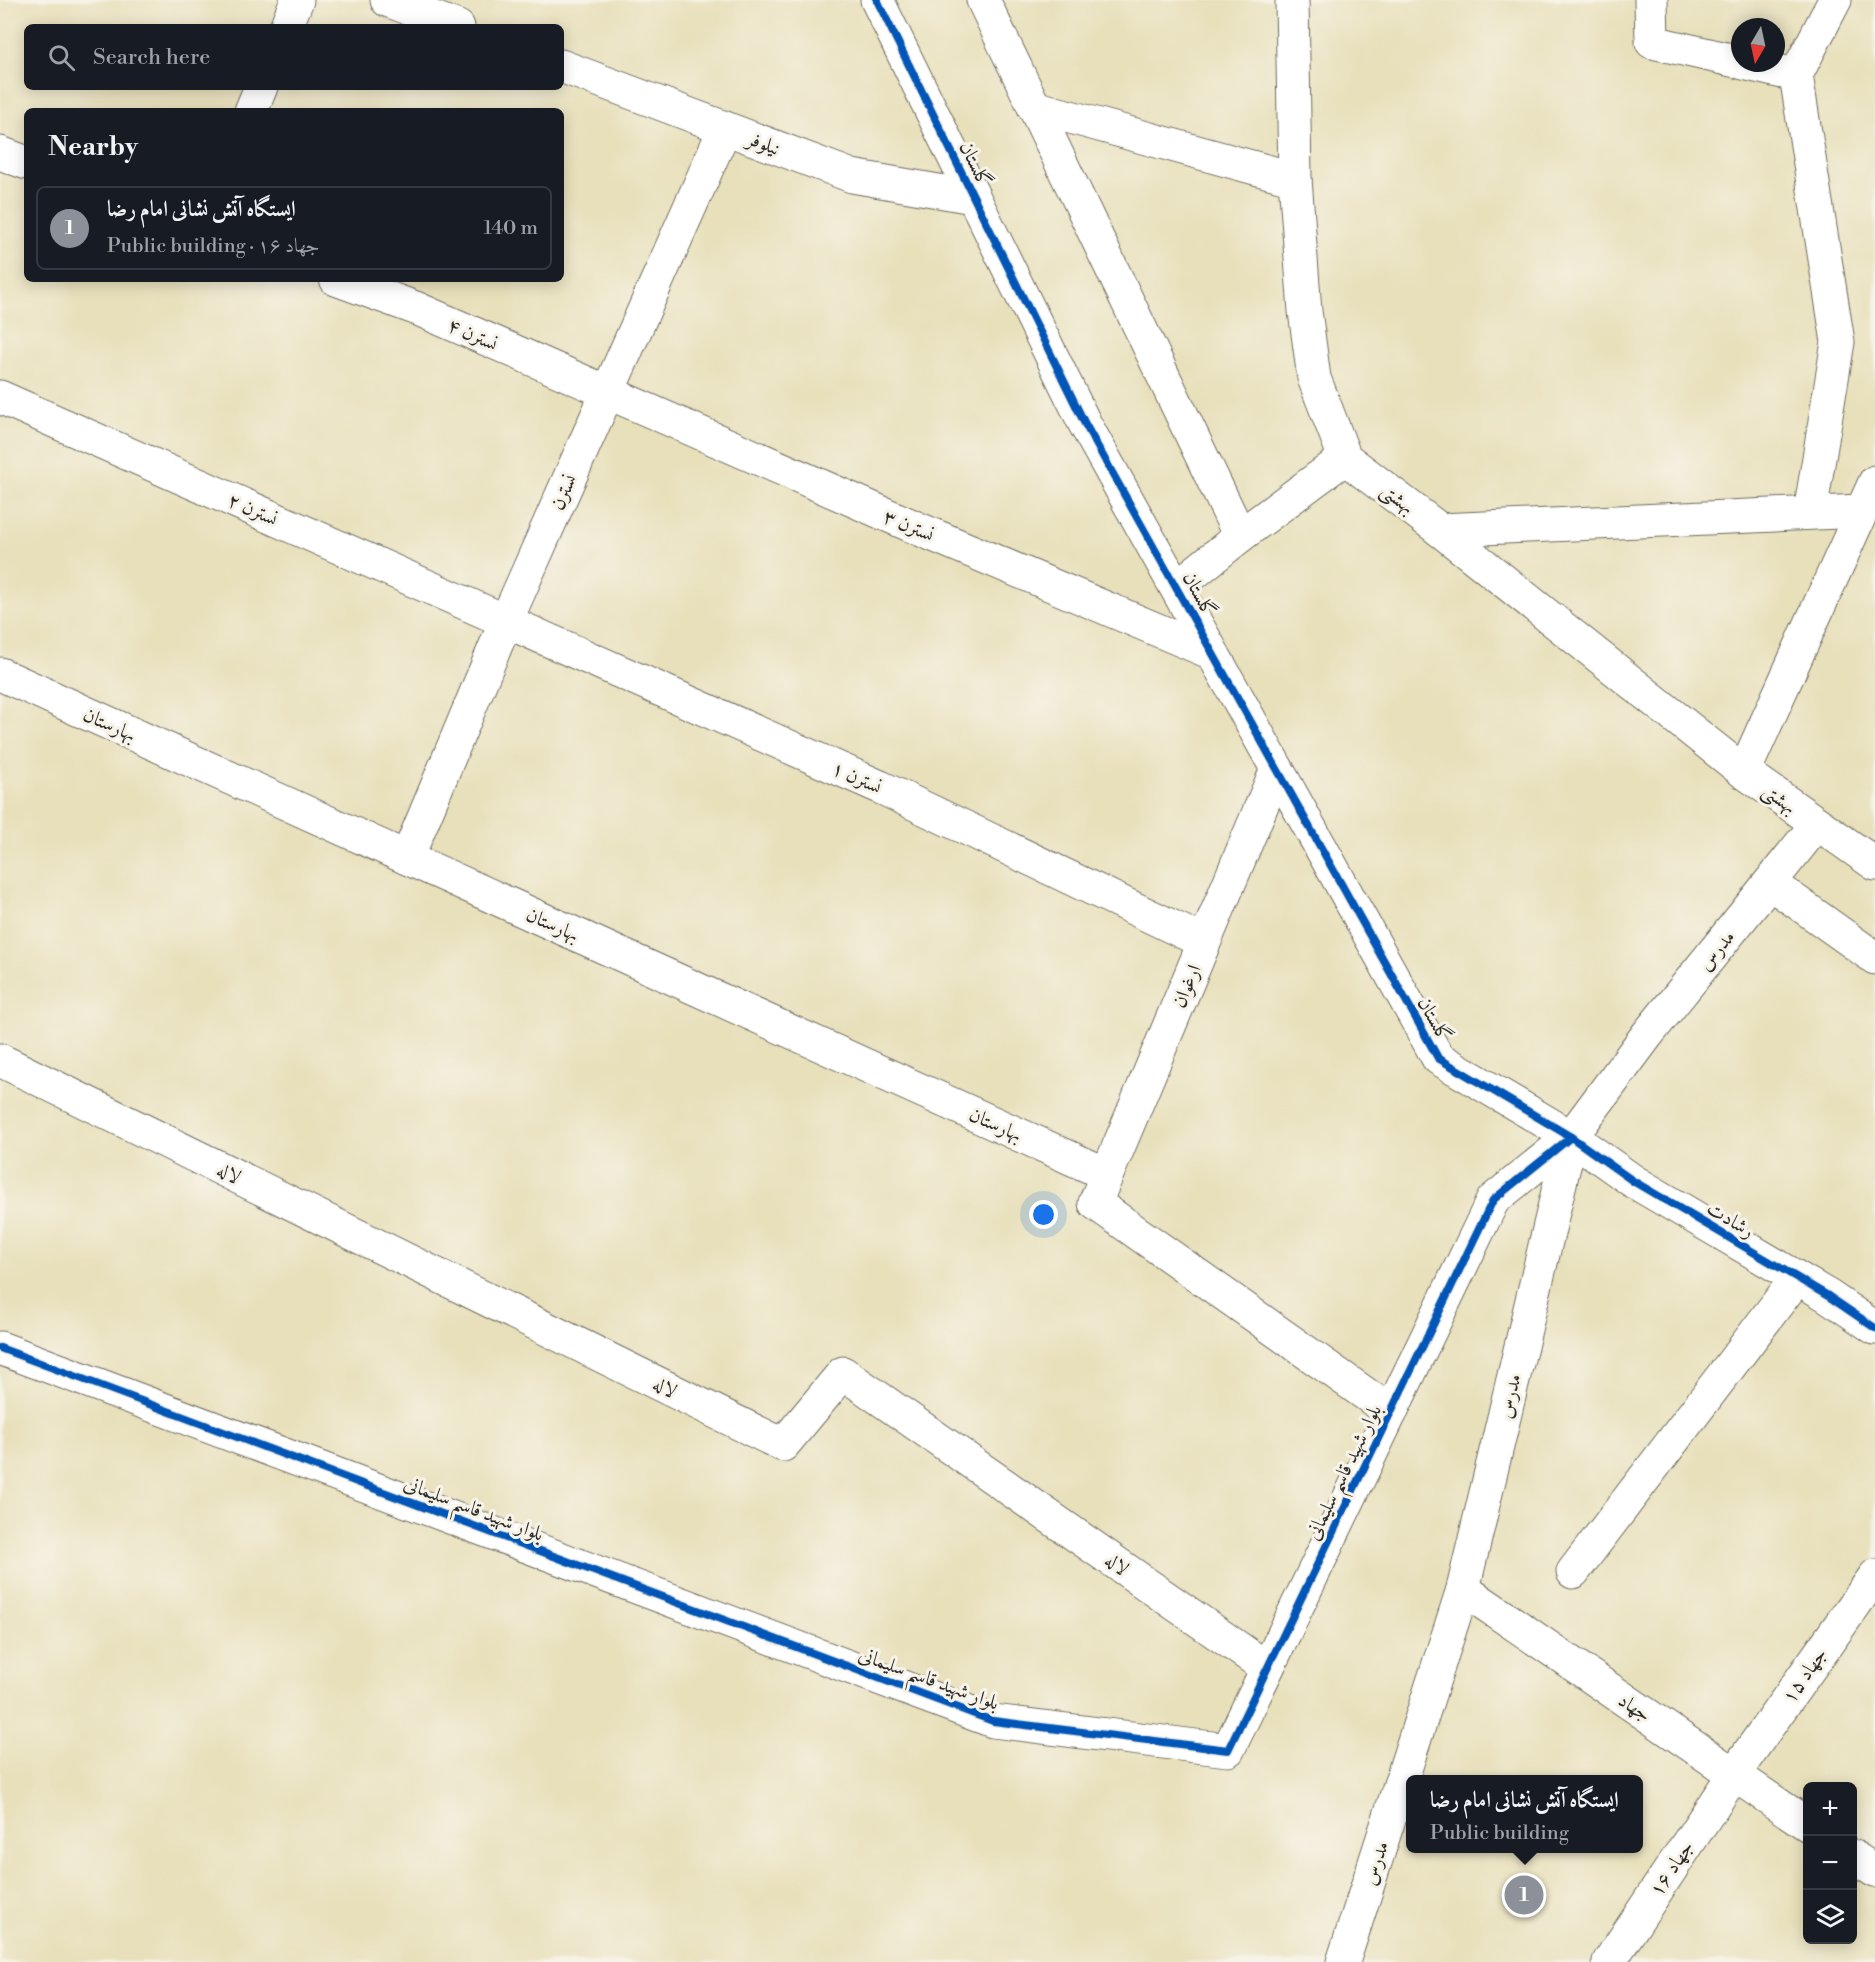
<!DOCTYPE html>
<meta charset="utf-8">
<style>
:root{--surface:#171b24;--page:#20242c;--text:#f1f3f6;--muted:#9ea1a6;--line:#363941;--accent:#8c9099}
body{margin:0;font-family:"Libre Bodoni",Amiri,serif;background:var(--page);color:var(--text)}
.controls{position:absolute;right:18px;bottom:18px;display:grid;overflow:hidden;border-radius:9px;box-shadow:0 3px 15px #0003}
.controls button{width:54px;height:54px;display:grid;place-items:center;padding:0;border:0;border-bottom:2px solid var(--line);background:var(--surface);color:var(--text);font:30px sans-serif}
.compass{position:absolute;left:1731px;top:18px;width:54px;height:54px;border-radius:50%;background:var(--surface);box-shadow:0 3px 15px #0003;rotate:189deg}
.you{position:absolute;left:1044px;top:1215px;width:21px;height:21px;margin:-15px;border:4px solid #fff;border-radius:50%;background:#1a73e8;box-shadow:0 0 0 9px #1a73e833}
.badge{display:grid;place-items:center;width:39px;height:39px;border-radius:50%;background:var(--accent);color:#fff;font-size:20px;font-weight:700}
.pin{position:absolute;translate:-50% -50%;border:3px solid #fff;box-shadow:0 2px 6px #0006}
.popup{position:absolute;left:1406px;top:1775px;width:237px;height:78px;box-sizing:border-box;display:grid;place-content:center;border-radius:9px;background:var(--surface);filter:drop-shadow(0 2px 4px #0005);font-size:20px;white-space:nowrap;color:var(--muted)}
.popup b{font-size:22px;color:var(--text)}
.popup::after{content:'';position:absolute;left:50%;top:100%;margin-left:-12px;border:12px solid transparent;border-top-color:var(--surface)}
.list{margin:0;padding:0;list-style:none}
h2{display:flex;justify-content:space-between;align-items:center;height:78px;margin:0;padding:0 24px;font-size:26px}
h2 small{font-size:20px;font-weight:400;color:var(--muted)}
.list li{display:grid;grid-template-columns:39px 1fr auto;gap:18px;align-items:center;box-sizing:border-box;height:84px;margin:0 12px 12px;padding:0 12px;border:2px solid var(--line);border-radius:9px}
.list b{display:block;font-size:22px;white-space:nowrap}
.list p{margin:0;font-size:20px;white-space:nowrap;color:var(--muted)}
.list em{font-size:20px;font-style:normal;color:var(--muted)}
.icon{flex:none;width:33px;height:33px;fill:none;stroke:currentColor;stroke-width:2;stroke-linecap:round;stroke-linejoin:round}
.map{position:relative;flex:none;width:1875px;height:1962px;overflow:hidden}
.search{position:absolute;background:var(--surface);box-shadow:0 3px 15px #0003;left:24px;top:24px;width:540px;height:66px;display:flex;align-items:center;gap:15px;box-sizing:border-box;padding:0 21px;border-radius:9px;color:var(--muted);font-size:22px}
.panel{position:absolute;background:var(--surface);box-shadow:0 3px 15px #0003;left:24px;top:108px;width:540px;height:174px;border-radius:9px}
.map>svg:first-child{display:block}
.lines{fill:none;stroke-linecap:round;stroke-linejoin:round}
.minor-casing{stroke:#6d6a5d;stroke-width:35}
.minor{stroke:#fff;stroke-width:33}
.cycleway-casing{stroke:#f7f3e8;stroke-width:11}
.cycleway{stroke:#0057b8;stroke-width:8}
.labels{text-anchor:middle;stroke-width:6;stroke-linejoin:round;paint-order:stroke}
.street-label{font-size:20px;fill:#2b2b2b;stroke:#f7f3e8}
</style>
<div class="map">
<svg width="1875" height="1962" viewBox="0 0 1875 1962">
<rect width="100%" height="100%" fill="#f7f3e8"/>
<filter id="ink" filterUnits="userSpaceOnUse"><feTurbulence type="fractalNoise" baseFrequency=".0167" numOctaves="2"/><feDisplacementMap in="SourceGraphic" scale="12" xChannelSelector="R" yChannelSelector="G"/><feConvolveMatrix kernelMatrix="1 2 1 2 8 2 1 2 1" color-interpolation-filters="sRGB"/></filter>
<filter id="wash" filterUnits="userSpaceOnUse"><feTurbulence type="fractalNoise" baseFrequency=".008" numOctaves="4" result="noise"/><feDisplacementMap in="SourceGraphic" scale="24" xChannelSelector="R" yChannelSelector="G"/><feGaussianBlur stdDeviation="1.35" result="paint"/><feColorMatrix in="noise" values="0 0 0 0 0 0 0 0 0 0 0 0 0 0 0 0 0 1.4 0 .05"/><feComposite in="paint" operator="in"/></filter>
<g filter="url(#wash)">
<rect width="100%" height="100%" fill="#e8e0bb"/>
</g>
<g filter="url(#ink)">
<g class="lines">
<!-- minor casing -->
<g class="minor-casing">
<g id="minor">
<path d="M 387,0 L 458,27"/>
<path d="M 877,0 L 1085,424 L 1438,1058 L 1571,1137 L 1633,1181 L 1828,1296 L 1875,1328"/>
<path d="M 983,0 L 1240,536"/>
<path d="M 1292,0 L 1295,179 L 1305,311 L 1314,378 L 1345,458 L 1440,530 L 1744,772 L 1875,864"/>
<path d="M 1651,0 L 1652,42 L 1740,62"/>
<path d="M 286,27 L 297,0"/>
<path d="M 1743,63 L 1796,75 L 1838,342 L 1810,513"/>
<path d="M 561,66 L 852,176 L 973,197"/>
<path d="M 1796,75 L 1835,0"/>
<path d="M 1034,107 L 1295,179"/>
<path d="M 251,111 L 261,87"/>
<path d="M 0,153 L 27,163"/>
<path d="M 336,279 L 418,309 L 919,529 L 1212,653"/>
<path d="M 0,397 L 880,787 L 1204,942"/>
<path d="M 1440,530 L 1862,511"/>
<path d="M 1177,587 L 1240,536 L 1345,458"/>
<path d="M 0,674 L 1106,1174"/>
<path d="M 1277,769 L 1095,1203 L 1391,1412"/>
<path d="M 1744,772 L 1875,482"/>
<path d="M 407,858 L 506,621 L 725,128"/>
<path d="M 1770,883 L 1875,958"/>
<path d="M 0,1060 L 783,1445 L 843,1373 L 1267,1668"/>
<path d="M 0,1348 L 993,1721 L 1228,1750 L 1493,1200 L 1571,1137"/>
<path d="M 1573,1572 L 1797,1278"/>
<path d="M 1463,1589 L 1808,1825"/>
<path d="M 1852,1856 L 1875,1871"/>
<path d="M 1343,1962 L 1463,1589 L 1571,1137 L 1647,1035 L 1817,824"/>
<path d="M 1609,1962 L 1734,1774 L 1875,1576"/>
</g>
</g>
<!-- minor -->
<use href="#minor" class="minor"/>
<!-- cycleway casing -->
<g class="cycleway-casing">
<g id="cycleway">
<path d="M 877,0 L 1085,424 L 1438,1058 L 1571,1137 L 1633,1181 L 1828,1296 L 1875,1328"/>
<path d="M 0,1348 L 993,1721 L 1228,1750 L 1493,1200 L 1571,1137"/>
</g>
</g>
<!-- cycleway -->
<use href="#cycleway" class="cycleway"/>
</g>
</g>
<g class="labels">
<!-- street labels -->
<g class="street-label">
<text transform="translate(764 143) rotate(21)" y="7">نیلوفر</text>
<text transform="translate(976 164) rotate(64)" y="7">گلستان</text>
<text transform="translate(473 334) rotate(24)" y="7">نسترن ۴</text>
<text transform="translate(563 492) rotate(-66)" y="7">نسترن</text>
<text transform="translate(1398 498) rotate(37)" y="7">بهشتی</text>
<text transform="translate(253 509) rotate(24)" y="7">نسترن ۲</text>
<text transform="translate(909 525) rotate(23)" y="7">نسترن ۳</text>
<text transform="translate(1200 594) rotate(62)" y="7">گلستان</text>
<text transform="translate(110 724) rotate(24)" y="7">بهارستان</text>
<text transform="translate(857 777) rotate(24)" y="7">نسترن ۱</text>
<text transform="translate(1780 798) rotate(36)" y="7">بهشتی</text>
<text transform="translate(553 924) rotate(24)" y="7">بهارستان</text>
<text transform="translate(1716 950) rotate(-51)" y="7">مدرس</text>
<text transform="translate(1186 986) rotate(-67)" y="7">ارغوان</text>
<text transform="translate(1435 1019) rotate(61)" y="7">گلستان</text>
<text transform="translate(996 1124) rotate(24)" y="7">بهارستان</text>
<text transform="translate(229 1173) rotate(26)" y="7">لاله</text>
<text transform="translate(1731 1219) rotate(31)" y="7">رشادت</text>
<text transform="translate(665 1387) rotate(26)" y="7">لاله</text>
<text transform="translate(1509 1396) rotate(-77)" y="7">مدرس</text>
<text transform="translate(1343 1472) rotate(-64)" y="7">بلوار شهید قاسم سلیمانی</text>
<text transform="translate(474 1508) rotate(21)" y="7">بلوار شهید قاسم سلیمانی</text>
<text transform="translate(1117 1564) rotate(35)" y="7">لاله</text>
<text transform="translate(1804 1675) rotate(-55)" y="7">جهاد ۱۵</text>
<text transform="translate(929 1678) rotate(20)" y="7">بلوار شهید قاسم سلیمانی</text>
<text transform="translate(1635 1707) rotate(34)" y="7">جهاد</text>
<text transform="translate(1375 1863) rotate(-72)" y="7">مدرس</text>
<text transform="translate(1671 1868) rotate(-56)" y="7">جهاد ۱۶</text>
</g>
</g>
</svg>
<div class="controls">
<button>+</button>
<button>−</button>
<button><svg class="icon" aria-label="layers" viewBox="0 0 24 24"><path d="M12 4l9 5-9 5-9-5zM3 14l9 5 9-5"/></svg></button>
</div>
<svg class="compass" viewBox="-18 -18 36 36"><path d="M0-13l5 13h-10z" fill="#e53935"/><path d="M0 13l5-13h-10z" fill="#9ea1a6"/></svg>
<div class="you"></div>
<div class="pin badge" style="left:1524px;top:1895px">1</div>
<div class="popup"><b>ایستگاه آتش نشانی امام رضا</b>Public building</div>
<div class="search"><svg class="icon" aria-label="search" viewBox="0 0 24 24"><circle cx="10" cy="10" r="6"/><path d="M15 15l6 6"/></svg>Search here</div>
<section class="panel">
<h2>Nearby<small></small></h2>
<ul class="list">
<li><span class="badge">1</span><div><b>ایستگاه آتش نشانی امام رضا</b><p>Public building · جهاد ۱۶</p></div><em>140 m</em></li>
</ul>
</section>
</div>
